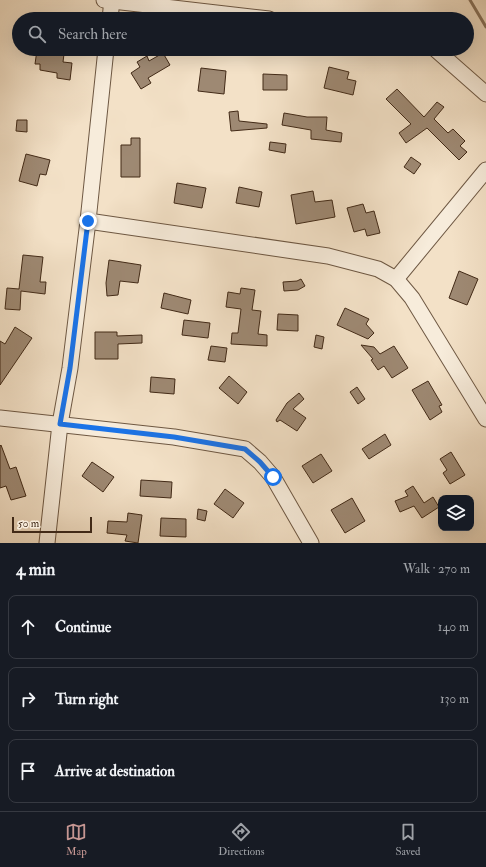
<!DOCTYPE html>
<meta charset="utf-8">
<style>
:root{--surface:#171b24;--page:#242831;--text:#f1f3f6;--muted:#9ea1a6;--line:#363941;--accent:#c59692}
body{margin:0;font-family:"IM FELL Double Pica",serif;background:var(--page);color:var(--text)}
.controls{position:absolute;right:12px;bottom:12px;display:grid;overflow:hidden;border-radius:8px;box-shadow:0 4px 16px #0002}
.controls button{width:36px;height:36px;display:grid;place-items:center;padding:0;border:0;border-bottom:1px solid var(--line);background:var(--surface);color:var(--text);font:20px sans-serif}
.scale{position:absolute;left:12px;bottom:10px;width:80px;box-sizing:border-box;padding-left:4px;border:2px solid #422a17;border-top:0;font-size:11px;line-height:14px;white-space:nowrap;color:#422a17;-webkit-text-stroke:3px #f7ecdb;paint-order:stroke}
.stop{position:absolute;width:12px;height:12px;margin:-9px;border:3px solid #1a73e8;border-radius:50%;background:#fff}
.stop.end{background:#1a73e8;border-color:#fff;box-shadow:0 1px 4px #0008}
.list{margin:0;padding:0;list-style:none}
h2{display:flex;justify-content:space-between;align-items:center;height:52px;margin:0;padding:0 16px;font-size:17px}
h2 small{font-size:13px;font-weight:400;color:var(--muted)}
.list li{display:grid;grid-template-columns:26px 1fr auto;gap:12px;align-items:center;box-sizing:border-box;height:64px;margin:0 8px 8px;padding:0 8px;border:1px solid var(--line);border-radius:8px}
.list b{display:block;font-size:15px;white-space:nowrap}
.list em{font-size:13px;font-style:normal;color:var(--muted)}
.icon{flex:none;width:22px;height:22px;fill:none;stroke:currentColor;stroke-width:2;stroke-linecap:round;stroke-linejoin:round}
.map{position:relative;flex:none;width:486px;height:543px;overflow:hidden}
.search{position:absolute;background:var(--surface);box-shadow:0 4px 16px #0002;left:12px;right:12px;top:12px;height:44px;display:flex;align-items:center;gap:10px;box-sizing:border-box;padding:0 14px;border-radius:22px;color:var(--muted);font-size:15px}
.sheet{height:268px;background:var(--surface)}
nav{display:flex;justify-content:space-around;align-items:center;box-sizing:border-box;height:56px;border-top:1px solid var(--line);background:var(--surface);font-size:11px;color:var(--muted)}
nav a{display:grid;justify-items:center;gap:2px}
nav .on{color:var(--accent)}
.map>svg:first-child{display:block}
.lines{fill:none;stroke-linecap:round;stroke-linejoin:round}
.stream{stroke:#88735d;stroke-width:3}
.building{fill:#9e8973;stroke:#422a17}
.minor-casing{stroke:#6e5843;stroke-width:17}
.minor{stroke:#f7ecdb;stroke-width:15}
.route{stroke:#1a73e8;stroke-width:5}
</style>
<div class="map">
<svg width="486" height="543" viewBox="0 0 486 543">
<rect width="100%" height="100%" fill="#f3e1c7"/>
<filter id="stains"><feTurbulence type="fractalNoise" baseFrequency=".005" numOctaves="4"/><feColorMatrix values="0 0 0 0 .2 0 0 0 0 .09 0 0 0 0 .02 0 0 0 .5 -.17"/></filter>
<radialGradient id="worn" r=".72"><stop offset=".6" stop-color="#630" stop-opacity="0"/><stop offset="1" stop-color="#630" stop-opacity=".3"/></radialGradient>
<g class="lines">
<!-- stream -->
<path class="stream" d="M 470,0 L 486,27"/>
</g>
<!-- building -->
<g class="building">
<path d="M 37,50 L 64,54 L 63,62 L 72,63 L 70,80 L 57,78 L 57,73 L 40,70 L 40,64 L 35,64 Z"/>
<path d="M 163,53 L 170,65 L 148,78 L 151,83 L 141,89 L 131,73 L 140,67 L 137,62 L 147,56 L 149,61 Z"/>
<path d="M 329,67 L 349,72 L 347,79 L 356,81 L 353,95 L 324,88 Z"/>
<path d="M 201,68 L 226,71 L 224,94 L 198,91 Z"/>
<path d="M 263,74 L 287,75 L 287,90 L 263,90 Z"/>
<path d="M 397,89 L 424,117 L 437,102 L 444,107 L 434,119 L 448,133 L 453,129 L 465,141 L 460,146 L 467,152 L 459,160 L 427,128 L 406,143 L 399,133 L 411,124 L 386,99 Z"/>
<path d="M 238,111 L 239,121 L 267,124 L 267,128 L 231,131 L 229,112 Z"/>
<path d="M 284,113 L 307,117 L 327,117 L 326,130 L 342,133 L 341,142 L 311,139 L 311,130 L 282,125 Z"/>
<path d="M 17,120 L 27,120 L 27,132 L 16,131 Z"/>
<path d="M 131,138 L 140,138 L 140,177 L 121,177 L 121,145 L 131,145 Z"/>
<path d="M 270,142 L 286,144 L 285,153 L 269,150 Z"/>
<path d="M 26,154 L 50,160 L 46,175 L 40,174 L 37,186 L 19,181 Z"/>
<path d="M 411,157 L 421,164 L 414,174 L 404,167 Z"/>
<path d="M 177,183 L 206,188 L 202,208 L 174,203 Z"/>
<path d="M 239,187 L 262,192 L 259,207 L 236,203 Z"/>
<path d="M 313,191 L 315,202 L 332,200 L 335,217 L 296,224 L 291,195 Z"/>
<path d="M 363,204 L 366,213 L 374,211 L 380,233 L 367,236 L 365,229 L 354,232 L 347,208 Z"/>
<path d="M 23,255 L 43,257 L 40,282 L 46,282 L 45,294 L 21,291 L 20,310 L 5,309 L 7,288 L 19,289 Z"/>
<path d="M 109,260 L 141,265 L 138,283 L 120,281 L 118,295 L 107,296 L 106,283 Z"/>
<path d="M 459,271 L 478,279 L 467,305 L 449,298 Z"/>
<path d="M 301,279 L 305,286 L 298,290 L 284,291 L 283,282 L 297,281 Z"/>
<path d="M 241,288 L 255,290 L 252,310 L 261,311 L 258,334 L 267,335 L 267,346 L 231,344 L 232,333 L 238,333 L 241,309 L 226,307 L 228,292 L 240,294 Z"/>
<path d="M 164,293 L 191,300 L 188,314 L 161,308 Z"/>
<path d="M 345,308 L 369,319 L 366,324 L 374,333 L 368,339 L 337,325 Z"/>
<path d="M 278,314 L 298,315 L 298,331 L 277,330 Z"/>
<path d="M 184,320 L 210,323 L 208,338 L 182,335 Z"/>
<path d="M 15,327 L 32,338 L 0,385 L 0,341 L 5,344 Z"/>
<path d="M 95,332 L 117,332 L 117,336 L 142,335 L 142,343 L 118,344 L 118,359 L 95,359 Z"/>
<path d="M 316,335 L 324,337 L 322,349 L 314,347 Z"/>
<path d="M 361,345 L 374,347 L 380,354 L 394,346 L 408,368 L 392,378 L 384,366 L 378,370 L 371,360 L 373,359 Z"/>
<path d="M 211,346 L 227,348 L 225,362 L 208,360 Z"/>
<path d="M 229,376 L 247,392 L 238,404 L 219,388 Z"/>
<path d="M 151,377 L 175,379 L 174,394 L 150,392 Z"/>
<path d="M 428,381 L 442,405 L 439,406 L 442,412 L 430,420 L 412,390 Z"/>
<path d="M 357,387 L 365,399 L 358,404 L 350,392 Z"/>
<path d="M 299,393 L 304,399 L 293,409 L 306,418 L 297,431 L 280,420 L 277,422 L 276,420 L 287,403 Z"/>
<path d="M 385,434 L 391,445 L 369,459 L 362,449 Z"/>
<path d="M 1,445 L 10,469 L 16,467 L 26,496 L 11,500 L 6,486 L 0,488 L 0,446 Z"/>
<path d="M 451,452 L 465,475 L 450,484 L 443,473 L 447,470 L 440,459 Z"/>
<path d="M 321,454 L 332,471 L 313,483 L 302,466 Z"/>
<path d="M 92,462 L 114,477 L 103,492 L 82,476 Z"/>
<path d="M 141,480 L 172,482 L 171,498 L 140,496 Z"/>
<path d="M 413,486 L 424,503 L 433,497 L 439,507 L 422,518 L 414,506 L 400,512 L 395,501 L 408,496 L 405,491 Z"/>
<path d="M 225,489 L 244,503 L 233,518 L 214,504 Z"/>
<path d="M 352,498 L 365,521 L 345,533 L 331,510 Z"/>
<path d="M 198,509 L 207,511 L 205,521 L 197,519 Z"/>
<path d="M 128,513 L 142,515 L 138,543 L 125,541 L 127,535 L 107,533 L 108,521 L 127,522 Z"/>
<path d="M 161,518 L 186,519 L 186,537 L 160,536 Z"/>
</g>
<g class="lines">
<!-- minor casing -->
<g class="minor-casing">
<g id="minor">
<path d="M 104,0 L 269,19"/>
<path d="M 110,19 L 112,0"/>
<path d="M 435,49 L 486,94"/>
<path d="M 88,221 L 328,256 L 378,269 L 396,279 L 412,298 L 486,419"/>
<path d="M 396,279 L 486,170"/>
<path d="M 0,418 L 174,437 L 245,449 L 260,462 L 273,477 L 311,543"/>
<path d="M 47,543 L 60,424 L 70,368 L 88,221 L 106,49"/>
</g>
</g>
<!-- minor -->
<use href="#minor" class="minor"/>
</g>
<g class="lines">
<!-- route -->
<path class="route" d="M 88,221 L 70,368 L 60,424 L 174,437 L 245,449 L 260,462 L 273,477"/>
</g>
<rect width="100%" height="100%" filter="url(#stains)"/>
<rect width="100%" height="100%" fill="url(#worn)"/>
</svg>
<div class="controls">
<button><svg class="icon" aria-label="layers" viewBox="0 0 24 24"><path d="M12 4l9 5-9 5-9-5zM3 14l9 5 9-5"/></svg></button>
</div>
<div class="scale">50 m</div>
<div class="stop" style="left:273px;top:477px"></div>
<div class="stop end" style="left:88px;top:221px"></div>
<div class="search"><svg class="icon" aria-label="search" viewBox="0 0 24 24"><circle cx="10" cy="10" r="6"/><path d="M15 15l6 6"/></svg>Search here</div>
</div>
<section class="sheet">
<h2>4 min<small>Walk · 270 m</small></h2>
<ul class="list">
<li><svg class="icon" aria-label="ahead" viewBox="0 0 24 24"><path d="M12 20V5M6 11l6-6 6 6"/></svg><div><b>Continue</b></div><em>140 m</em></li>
<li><svg class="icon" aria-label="right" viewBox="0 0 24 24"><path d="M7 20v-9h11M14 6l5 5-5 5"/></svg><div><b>Turn right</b></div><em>130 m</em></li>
<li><svg class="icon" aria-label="arrive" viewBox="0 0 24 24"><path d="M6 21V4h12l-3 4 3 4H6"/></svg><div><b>Arrive at destination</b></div></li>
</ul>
</section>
<nav>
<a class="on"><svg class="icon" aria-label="map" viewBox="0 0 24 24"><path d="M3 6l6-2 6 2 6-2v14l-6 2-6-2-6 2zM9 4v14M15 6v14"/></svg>Map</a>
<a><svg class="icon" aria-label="directions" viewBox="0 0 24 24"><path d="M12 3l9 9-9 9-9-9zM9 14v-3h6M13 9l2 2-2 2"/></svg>Directions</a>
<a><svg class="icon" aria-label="saved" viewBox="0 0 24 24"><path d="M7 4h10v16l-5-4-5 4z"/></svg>Saved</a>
</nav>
